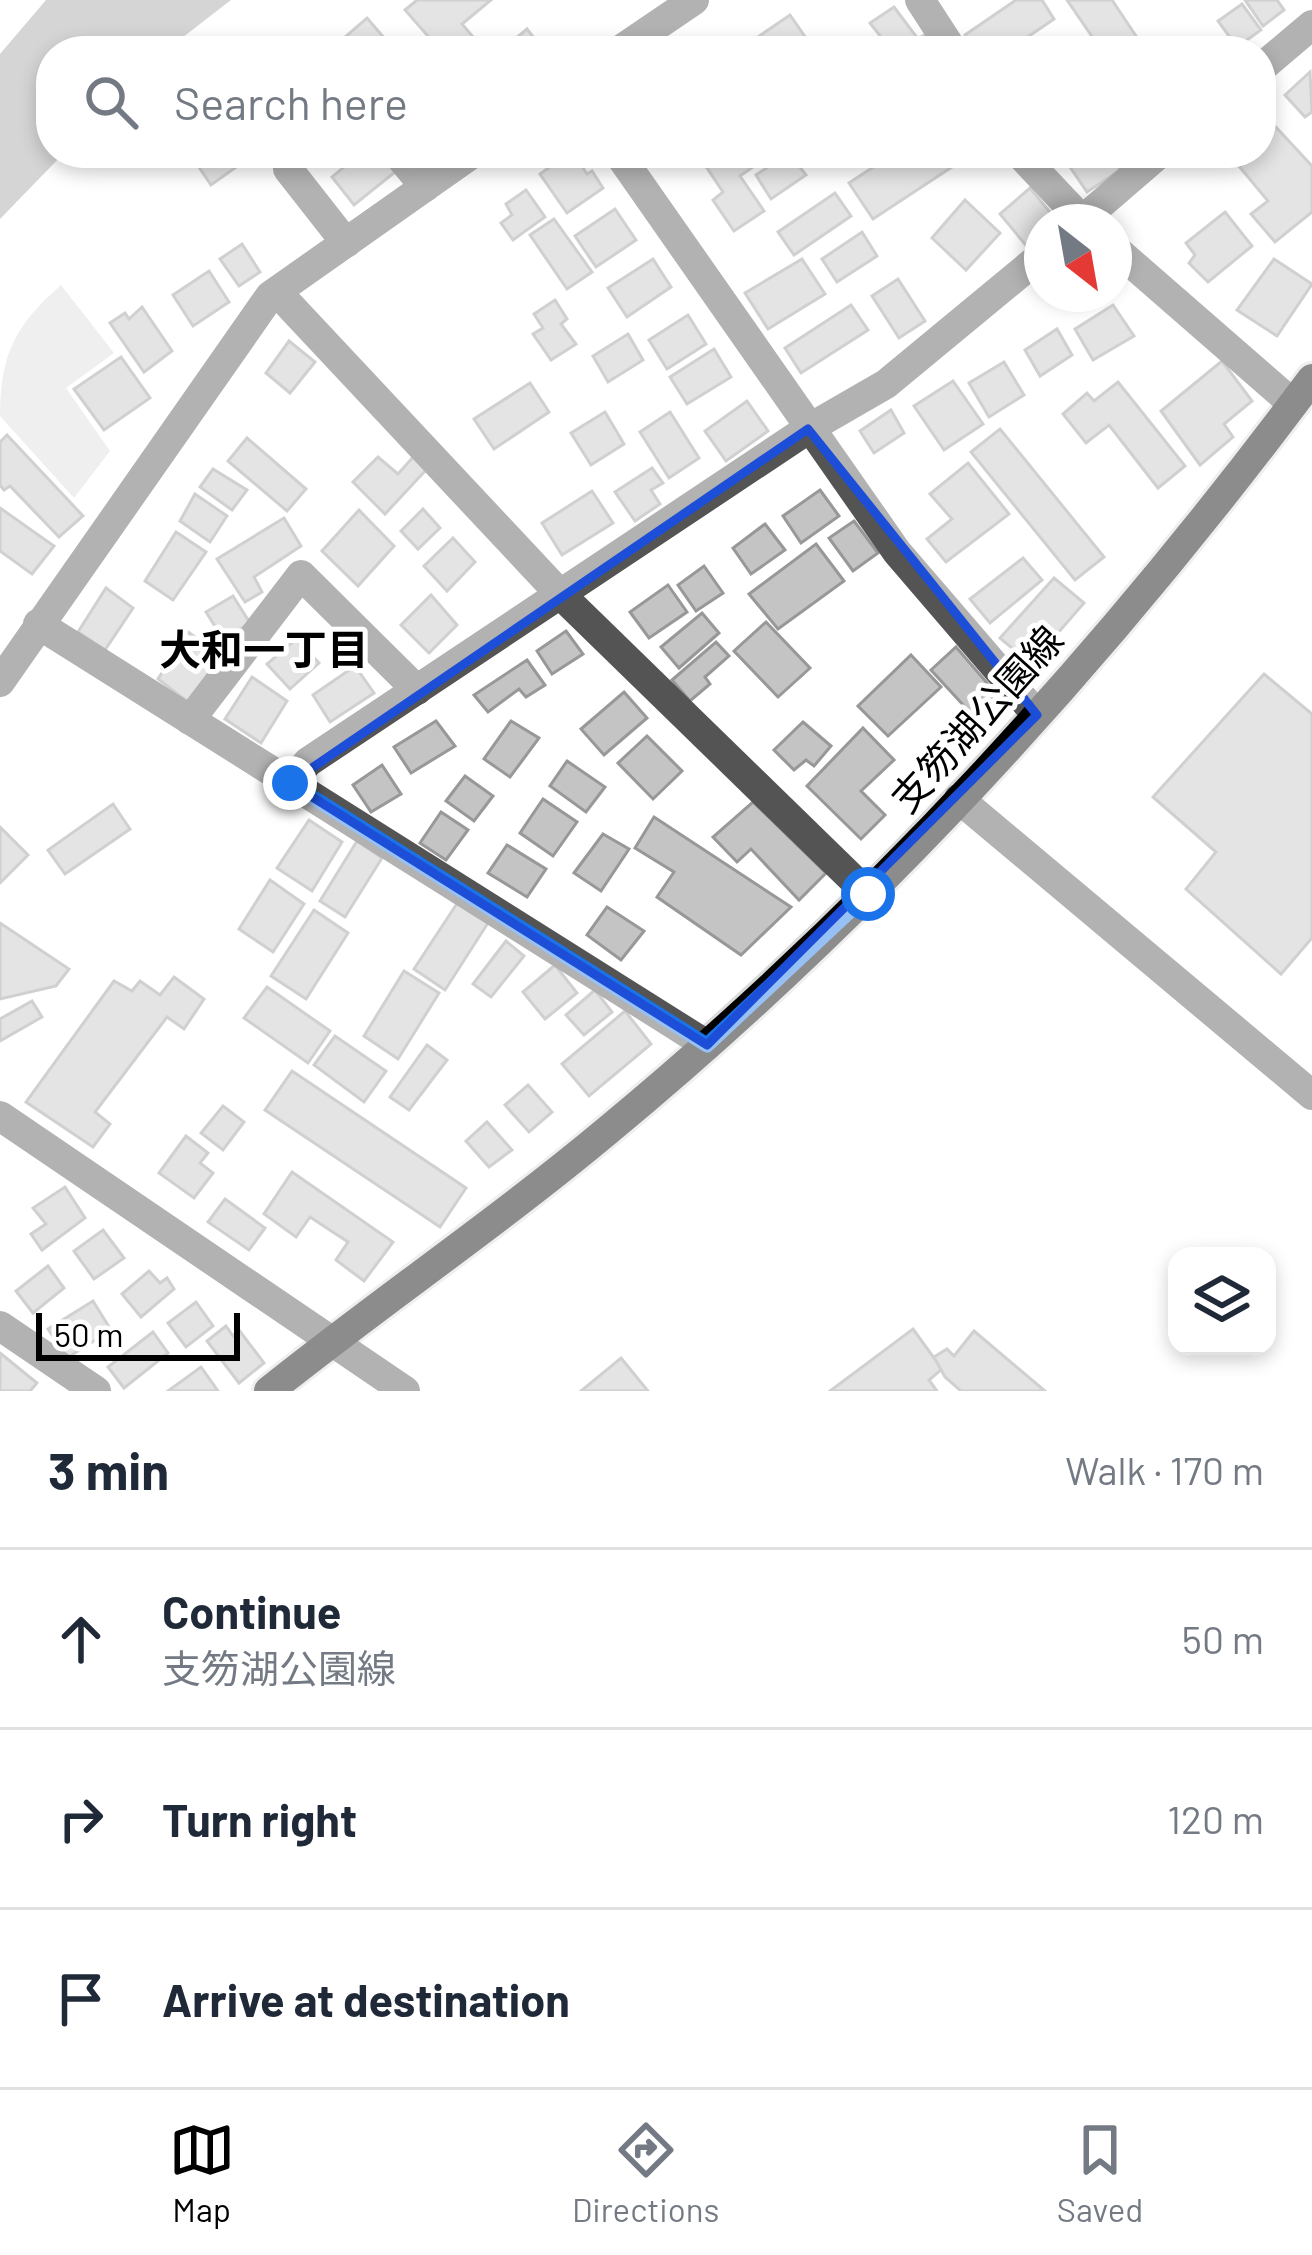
<!DOCTYPE html>
<meta charset="utf-8">
<style>
:root{--surface:#fff;--page:#f2f2f3;--text:#1f2937;--muted:#747a83;--line:#e0e1e3;--accent:#000}
body{margin:0;font-family:Barlow,"Noto Sans JP",sans-serif;background:var(--page);color:var(--text)}
.controls{position:absolute;right:36px;bottom:36px;display:grid;overflow:hidden;border-radius:24px;box-shadow:0 6px 18px #0003}
.controls button{width:108px;height:108px;display:grid;place-items:center;padding:0;border:0;border-bottom:3px solid var(--line);background:var(--surface);color:var(--text);font:60px sans-serif}
.compass{position:absolute;left:1024px;top:204px;width:108px;height:108px;border-radius:50%;background:var(--surface);box-shadow:0 6px 18px #0003;rotate:149deg}
.scale{position:absolute;left:36px;bottom:30px;width:204px;box-sizing:border-box;padding-left:12px;border:6px solid #000;border-top:0;font-size:33px;line-height:42px;white-space:nowrap;color:#000;-webkit-text-stroke:9px #fff;paint-order:stroke}
.stop{position:absolute;width:36px;height:36px;margin:-27px;border:9px solid #1a73e8;border-radius:50%;background:#fff}
.stop.end{background:#1a73e8;border-color:#fff;box-shadow:0 3px 12px #0008}
.list{margin:0;padding:0;list-style:none}
h2{display:flex;justify-content:space-between;align-items:center;height:156px;margin:0;padding:0 48px;font-size:51px}
h2 small{font-size:39px;font-weight:400;color:var(--muted)}
.list li{display:grid;grid-template-columns:78px 1fr auto;gap:36px;align-items:center;box-sizing:border-box;height:180px;padding:0 48px;border-top:3px solid var(--line)}
.list b{display:block;font-size:45px;white-space:nowrap}
.list p{margin:0;font-size:39px;white-space:nowrap;color:var(--muted)}
.list em{font-size:39px;font-style:normal;color:var(--muted)}
.icon{flex:none;width:66px;height:66px;fill:none;stroke:currentColor;stroke-width:2;stroke-linecap:round;stroke-linejoin:round}
.map{position:relative;flex:none;width:1312px;height:1391px;overflow:hidden}
.search{position:absolute;background:var(--surface);box-shadow:0 6px 18px #0003;left:36px;right:36px;top:36px;height:132px;display:flex;align-items:center;gap:30px;box-sizing:border-box;padding:0 42px;border-radius:48px;color:var(--muted);font-size:45px}
.sheet{height:696px;background:var(--surface)}
nav{display:flex;justify-content:space-around;align-items:center;box-sizing:border-box;height:168px;border-top:3px solid var(--line);background:var(--surface);font-size:33px;color:var(--muted)}
nav a{display:grid;justify-items:center;gap:6px}
nav .on{color:var(--accent)}
.map>svg:first-child{display:block}
.green{fill:#dbdbdb}
.water{fill:#a2a2a2}
.building{fill:#c4c4c4;stroke:#989898;stroke-width:3}
.lines{fill:none;stroke-linecap:round;stroke-linejoin:round}
.major-casing{stroke:#dbdbdb;stroke-width:36}
.minor{stroke:#545454;stroke-width:30}
.major{stroke:#000;stroke-width:30}
.route{stroke:#1a73e8;stroke-width:15}
.marked{fill:none;stroke:#1d4ed8;stroke-width:9;stroke-linejoin:round}
.labels{text-anchor:middle;stroke-width:10;stroke-linejoin:round;paint-order:stroke}
.street-label{font-size:39px;fill:#000;stroke:#fff}
.neighbourhood-label{font-size:42px;font-weight:bold;fill:#000;stroke:#fff}
</style>
<div class="map">
<svg width="1312" height="1391" viewBox="0 0 1312 1391">
<rect width="100%" height="100%" fill="#fff"/>
<!-- green -->
<path class="green" d="M 61,285 L 114,353 L 66,388 L 110,451 L 74,498 L 0,416 C 0,355 15,325 61,285 Z"/>
<!-- water -->
<path class="water" d="M 46,0 L 231,0 L 165,51 L 51,51 L 51,153 L 64,153 L 0,219 L 0,54 Z"/>
<!-- building -->
<g class="building">
<path d="M 417,0 L 491,0 L 462,24 L 485,51 L 441,51 L 405,10 Z"/>
<path d="M 1016,0 L 1042,0 L 1054,19 L 1007,51 L 976,51 L 965,35 Z"/>
<path d="M 1067,0 L 1112,0 L 1138,39 L 1119,51 L 1102,51 Z"/>
<path d="M 1245,0 L 1277,0 L 1284,10 L 1263,26 Z"/>
<path d="M 1242,4 L 1261,30 L 1237,47 L 1218,21 Z"/>
<path d="M 894,7 L 918,39 L 926,34 L 935,46 L 929,51 L 892,51 L 870,23 Z"/>
<path d="M 790,15 L 815,51 L 746,51 L 743,47 Z"/>
<path d="M 367,18 L 392,47 L 387,51 L 330,50 Z"/>
<path d="M 527,29 L 544,51 L 501,51 Z"/>
<path d="M 1310,72 L 1312,112 L 1305,117 L 1285,95 Z"/>
<path d="M 1261,111 L 1312,166 L 1312,212 L 1275,242 L 1251,214 L 1268,201 L 1228,153 L 1261,153 Z"/>
<path d="M 198,153 L 256,153 L 211,185 L 192,157 Z"/>
<path d="M 361,153 L 380,153 L 395,172 L 354,205 L 332,177 Z"/>
<path d="M 569,153 L 573,153 L 587,174 L 592,171 L 603,188 L 567,213 L 540,174 Z"/>
<path d="M 709,153 L 773,153 L 740,176 L 764,211 L 734,231 L 713,200 L 723,192 L 701,159 Z"/>
<path d="M 789,153 L 806,175 L 771,199 L 756,175 Z"/>
<path d="M 895,153 L 956,153 L 961,161 L 873,219 L 849,183 Z"/>
<path d="M 1092,153 L 1108,153 L 1120,170 L 1087,192 L 1070,167 Z"/>
<path d="M 1030,188 L 1058,222 L 1042,222 L 1042,237 L 1029,249 L 1000,214 Z"/>
<path d="M 526,190 L 545,217 L 513,240 L 501,223 L 512,215 L 506,204 Z"/>
<path d="M 835,193 L 851,216 L 794,255 L 778,232 Z"/>
<path d="M 965,200 L 1000,233 L 966,270 L 932,238 Z"/>
<path d="M 615,209 L 636,240 L 596,267 L 575,236 Z"/>
<path d="M 1225,212 L 1252,246 L 1208,282 L 1189,263 L 1195,255 L 1186,243 Z"/>
<path d="M 554,219 L 592,272 L 567,289 L 530,235 Z"/>
<path d="M 862,232 L 877,256 L 837,282 L 822,259 Z"/>
<path d="M 242,244 L 260,272 L 239,286 L 220,259 Z"/>
<path d="M 653,259 L 671,287 L 627,317 L 608,288 Z"/>
<path d="M 802,259 L 825,294 L 768,329 L 745,293 Z"/>
<path d="M 1274,259 L 1312,284 L 1277,336 L 1237,310 Z"/>
<path d="M 209,271 L 229,302 L 193,326 L 173,295 Z"/>
<path d="M 898,279 L 925,321 L 899,338 L 872,296 Z"/>
<path d="M 555,300 L 567,319 L 561,324 L 576,344 L 551,360 L 533,334 L 543,328 L 534,314 Z"/>
<path d="M 851,305 L 868,330 L 801,373 L 785,348 Z"/>
<path d="M 1113,305 L 1134,336 L 1093,360 L 1075,329 Z"/>
<path d="M 142,307 L 172,351 L 144,372 L 110,323 L 125,313 L 129,319 Z"/>
<path d="M 688,315 L 706,344 L 667,369 L 649,340 Z"/>
<path d="M 1057,329 L 1072,355 L 1040,376 L 1025,350 Z"/>
<path d="M 628,334 L 643,360 L 608,382 L 593,356 Z"/>
<path d="M 289,341 L 315,362 L 290,393 L 266,373 Z"/>
<path d="M 714,349 L 731,377 L 687,404 L 670,377 Z"/>
<path d="M 121,357 L 150,398 L 104,430 L 74,389 Z"/>
<path d="M 1222,361 L 1252,401 L 1224,424 L 1233,437 L 1200,465 L 1161,411 Z"/>
<path d="M 1004,362 L 1024,395 L 989,417 L 969,383 Z"/>
<path d="M 953,381 L 983,424 L 944,450 L 914,406 Z"/>
<path d="M 1118,382 L 1185,466 L 1158,488 L 1109,425 L 1086,443 L 1063,414 L 1087,393 L 1094,401 Z"/>
<path d="M 530,383 L 549,412 L 494,449 L 474,419 Z"/>
<path d="M 747,401 L 768,431 L 726,461 L 705,431 Z"/>
<path d="M 891,410 L 904,433 L 874,453 L 860,431 Z"/>
<path d="M 605,412 L 624,444 L 591,465 L 571,433 Z"/>
<path d="M 670,412 L 699,458 L 669,478 L 640,432 Z"/>
<path d="M 1000,429 L 1104,557 L 1075,580 L 971,452 Z"/>
<path d="M 7,435 L 83,516 L 59,537 L 10,486 L 4,490 L 0,485 L 0,442 Z"/>
<path d="M 247,438 L 306,489 L 287,511 L 228,461 Z"/>
<path d="M 414,456 L 426,470 L 385,514 L 353,482 L 378,457 L 398,474 Z"/>
<path d="M 968,463 L 1009,514 L 946,562 L 927,539 L 952,519 L 930,494 Z"/>
<path d="M 652,468 L 663,483 L 651,490 L 660,504 L 635,521 L 615,492 Z"/>
<path d="M 213,469 L 247,490 L 232,510 L 200,487 Z"/>
<path d="M 820,490 L 839,516 L 801,543 L 783,516 Z"/>
<path d="M 592,491 L 613,523 L 562,555 L 542,523 Z"/>
<path d="M 195,494 L 227,516 L 210,542 L 180,521 Z"/>
<path d="M 0,508 L 54,546 L 32,574 L 0,551 Z"/>
<path d="M 423,509 L 440,528 L 418,549 L 401,531 Z"/>
<path d="M 359,510 L 394,546 L 358,586 L 322,551 Z"/>
<path d="M 284,518 L 301,546 L 254,577 L 262,592 L 245,602 L 217,559 Z"/>
<path d="M 854,521 L 878,553 L 853,571 L 829,538 Z"/>
<path d="M 765,524 L 785,550 L 751,574 L 733,548 Z"/>
<path d="M 176,532 L 206,552 L 173,600 L 145,581 Z"/>
<path d="M 453,538 L 475,562 L 447,591 L 424,566 Z"/>
<path d="M 816,544 L 844,581 L 778,629 L 749,594 Z"/>
<path d="M 1023,558 L 1042,580 L 990,623 L 970,599 Z"/>
<path d="M 704,566 L 723,593 L 696,611 L 678,585 Z"/>
<path d="M 1054,578 L 1084,603 L 1031,664 L 1000,638 Z"/>
<path d="M 668,585 L 687,612 L 649,638 L 630,612 Z"/>
<path d="M 106,588 L 133,608 L 105,650 L 78,632 Z"/>
<path d="M 431,595 L 457,625 L 429,653 L 401,625 Z"/>
<path d="M 233,596 L 250,623 L 223,639 L 206,612 Z"/>
<path d="M 702,613 L 719,633 L 679,668 L 661,647 Z"/>
<path d="M 766,622 L 810,668 L 778,697 L 734,651 Z"/>
<path d="M 566,631 L 583,654 L 552,674 L 537,651 Z"/>
<path d="M 188,632 L 210,647 L 201,658 L 214,669 L 188,702 L 158,679 Z"/>
<path d="M 296,639 L 319,663 L 290,689 L 267,664 Z"/>
<path d="M 716,642 L 729,656 L 705,677 L 710,684 L 690,701 L 672,680 Z"/>
<path d="M 956,647 L 1001,699 L 977,720 L 931,670 Z"/>
<path d="M 911,655 L 941,687 L 888,736 L 858,706 Z"/>
<path d="M 527,660 L 545,685 L 526,697 L 519,689 L 488,712 L 474,695 Z"/>
<path d="M 355,666 L 374,693 L 330,722 L 313,695 Z"/>
<path d="M 1264,674 L 1312,714 L 1312,938 L 1281,974 L 1186,889 L 1216,852 L 1153,797 Z"/>
<path d="M 252,677 L 287,701 L 261,743 L 225,719 Z"/>
<path d="M 624,692 L 647,718 L 604,755 L 581,729 Z"/>
<path d="M 436,721 L 455,746 L 411,773 L 394,747 Z"/>
<path d="M 511,721 L 539,738 L 510,777 L 484,759 Z"/>
<path d="M 803,722 L 831,746 L 814,766 L 806,760 L 794,770 L 774,750 Z"/>
<path d="M 863,728 L 894,760 L 861,791 L 885,815 L 861,839 L 807,786 Z"/>
<path d="M 647,736 L 682,771 L 653,799 L 618,763 Z"/>
<path d="M 567,761 L 605,787 L 586,812 L 550,786 Z"/>
<path d="M 382,765 L 401,794 L 371,812 L 353,785 Z"/>
<path d="M 465,776 L 493,796 L 474,821 L 446,801 Z"/>
<path d="M 543,799 L 577,822 L 553,856 L 520,833 Z"/>
<path d="M 753,802 L 826,873 L 799,900 L 751,849 L 737,862 L 713,837 Z"/>
<path d="M 113,804 L 130,829 L 65,874 L 48,850 Z"/>
<path d="M 441,812 L 468,830 L 446,860 L 420,843 Z"/>
<path d="M 654,817 L 791,907 L 741,955 L 657,897 L 674,872 L 635,848 Z"/>
<path d="M 309,820 L 342,842 L 312,891 L 277,868 Z"/>
<path d="M 0,827 L 28,855 L 0,883 Z"/>
<path d="M 603,834 L 629,849 L 601,891 L 574,873 Z"/>
<path d="M 357,841 L 382,858 L 345,917 L 320,901 Z"/>
<path d="M 507,845 L 546,869 L 527,897 L 488,873 Z"/>
<path d="M 270,880 L 304,904 L 273,952 L 239,929 Z"/>
<path d="M 458,902 L 488,923 L 445,990 L 414,969 Z"/>
<path d="M 607,907 L 644,931 L 621,960 L 587,935 Z"/>
<path d="M 314,910 L 348,933 L 306,999 L 271,976 Z"/>
<path d="M 0,923 L 69,969 L 56,986 L 0,999 Z"/>
<path d="M 506,941 L 524,956 L 491,997 L 473,984 Z"/>
<path d="M 555,965 L 577,993 L 545,1019 L 523,992 Z"/>
<path d="M 404,971 L 439,993 L 398,1059 L 364,1036 Z"/>
<path d="M 174,977 L 204,999 L 184,1029 L 167,1017 L 95,1112 L 110,1124 L 93,1147 L 26,1102 L 114,981 L 132,991 L 140,981 L 160,995 Z"/>
<path d="M 267,987 L 330,1031 L 308,1063 L 244,1018 Z"/>
<path d="M 595,990 L 612,1012 L 584,1035 L 566,1015 Z"/>
<path d="M 32,1001 L 42,1017 L 0,1041 L 0,1019 Z"/>
<path d="M 625,1011 L 651,1044 L 589,1096 L 562,1064 Z"/>
<path d="M 335,1036 L 386,1071 L 364,1102 L 314,1065 Z"/>
<path d="M 427,1045 L 447,1060 L 409,1110 L 390,1097 Z"/>
<path d="M 292,1071 L 466,1188 L 440,1227 L 265,1110 Z"/>
<path d="M 528,1085 L 552,1112 L 529,1132 L 505,1105 Z"/>
<path d="M 223,1106 L 244,1122 L 223,1150 L 201,1133 Z"/>
<path d="M 487,1122 L 512,1150 L 489,1167 L 466,1141 Z"/>
<path d="M 186,1136 L 208,1153 L 200,1163 L 213,1173 L 194,1198 L 159,1173 Z"/>
<path d="M 292,1172 L 393,1242 L 364,1281 L 336,1260 L 348,1242 L 310,1217 L 296,1237 L 264,1214 Z"/>
<path d="M 65,1187 L 85,1218 L 42,1250 L 31,1234 L 46,1224 L 33,1208 Z"/>
<path d="M 225,1199 L 265,1228 L 249,1250 L 208,1222 Z"/>
<path d="M 103,1230 L 124,1258 L 94,1279 L 74,1251 Z"/>
<path d="M 48,1266 L 64,1288 L 33,1313 L 16,1291 Z"/>
<path d="M 149,1271 L 160,1283 L 167,1278 L 174,1289 L 141,1317 L 122,1294 Z"/>
<path d="M 93,1301 L 111,1330 L 67,1358 L 48,1329 Z"/>
<path d="M 196,1302 L 213,1326 L 186,1347 L 168,1323 Z"/>
<path d="M 226,1326 L 233,1336 L 239,1330 L 264,1363 L 239,1383 L 207,1341 Z"/>
<path d="M 913,1329 L 942,1369 L 929,1380 L 937,1391 L 830,1391 Z"/>
<path d="M 974,1331 L 1045,1391 L 961,1391 L 945,1377 L 934,1357 L 947,1349 L 954,1356 Z"/>
<path d="M 153,1332 L 168,1353 L 124,1388 L 108,1367 Z"/>
<path d="M 0,1353 L 37,1383 L 30,1391 L 0,1391 Z"/>
<path d="M 621,1358 L 648,1391 L 581,1391 Z"/>
<path d="M 201,1367 L 218,1391 L 168,1391 Z"/>
</g>
<g class="lines">
<!-- major casing -->
<g class="major-casing">
<path id="major" d="M 269,1391 C 380,1302 498,1222 607,1131 C 872,912 1107,654 1312,379"/>
</g>
<!-- minor -->
<g class="minor">
<path d="M 920,0 L 953,51"/>
<path d="M 619,51 L 694,0"/>
<path d="M 1261,68 L 1312,25"/>
<path d="M 397,153 L 425,187"/>
<path d="M 618,153 L 897,552 L 1037,715"/>
<path d="M 1019,153 L 1084,222"/>
<path d="M 288,169 L 346,243"/>
<path d="M 1080,222 L 1160,153"/>
<path d="M 1114,248 L 1293,404"/>
<path d="M 277,292 L 560,594 L 868,894"/>
<path d="M 38,624 L 707,1045"/>
<path d="M 0,682 L 270,296 L 473,153"/>
<path d="M 190,720 L 301,575 L 417,690"/>
<path d="M 290,783 L 308,762 L 808,429 L 886,384 L 1042,255"/>
<path d="M 959,799 L 1312,1095"/>
<path d="M 0,1116 L 405,1391"/>
<path d="M 0,1326 L 96,1391"/>
</g>
<!-- major -->
<use href="#major" class="major"/>
</g>
<g class="lines">
<!-- route -->
<path class="route" d="M 290,783 L 707,1045 L 868,894"/>
</g>
<!-- marked area -->
<path d="M0 0H1312V1391H0ZM 808,429 L 1037,715 L 707,1045 L 290,783 Z" fill="#fff" fill-opacity=".55" fill-rule="evenodd"/>
<path class="marked" d="M 808,429 L 1037,715 L 707,1045 L 290,783 Z"/>
<g class="labels">
<!-- street labels -->
<g class="street-label">
<text transform="translate(977 719) rotate(-48)" y="14">支笏湖公園線</text>
</g>
<!-- neighbourhood labels -->
<g class="neighbourhood-label">
<text x="264" y="665">大和一丁目</text>
</g>
</g>
</svg>
<div class="controls">
<button><svg class="icon" aria-label="layers" viewBox="0 0 24 24"><path d="M12 4l9 5-9 5-9-5zM3 14l9 5 9-5"/></svg></button>
</div>
<svg class="compass" viewBox="-18 -18 36 36"><path d="M0-13l5 13h-10z" fill="#e53935"/><path d="M0 13l5-13h-10z" fill="#747a83"/></svg>
<div class="scale">50 m</div>
<div class="stop" style="left:868px;top:894px"></div>
<div class="stop end" style="left:290px;top:783px"></div>
<div class="search"><svg class="icon" aria-label="search" viewBox="0 0 24 24"><circle cx="10" cy="10" r="6"/><path d="M15 15l6 6"/></svg>Search here</div>
</div>
<section class="sheet">
<h2>3 min<small>Walk · 170 m</small></h2>
<ul class="list">
<li><svg class="icon" aria-label="ahead" viewBox="0 0 24 24"><path d="M12 20V5M6 11l6-6 6 6"/></svg><div><b>Continue</b><p>支笏湖公園線</p></div><em>50 m</em></li>
<li><svg class="icon" aria-label="right" viewBox="0 0 24 24"><path d="M7 20v-9h11M14 6l5 5-5 5"/></svg><div><b>Turn right</b></div><em>120 m</em></li>
<li><svg class="icon" aria-label="arrive" viewBox="0 0 24 24"><path d="M6 21V4h12l-3 4 3 4H6"/></svg><div><b>Arrive at destination</b></div></li>
</ul>
</section>
<nav>
<a class="on"><svg class="icon" aria-label="map" viewBox="0 0 24 24"><path d="M3 6l6-2 6 2 6-2v14l-6 2-6-2-6 2zM9 4v14M15 6v14"/></svg>Map</a>
<a><svg class="icon" aria-label="directions" viewBox="0 0 24 24"><path d="M12 3l9 9-9 9-9-9zM9 14v-3h6M13 9l2 2-2 2"/></svg>Directions</a>
<a><svg class="icon" aria-label="saved" viewBox="0 0 24 24"><path d="M7 4h10v16l-5-4-5 4z"/></svg>Saved</a>
</nav>
